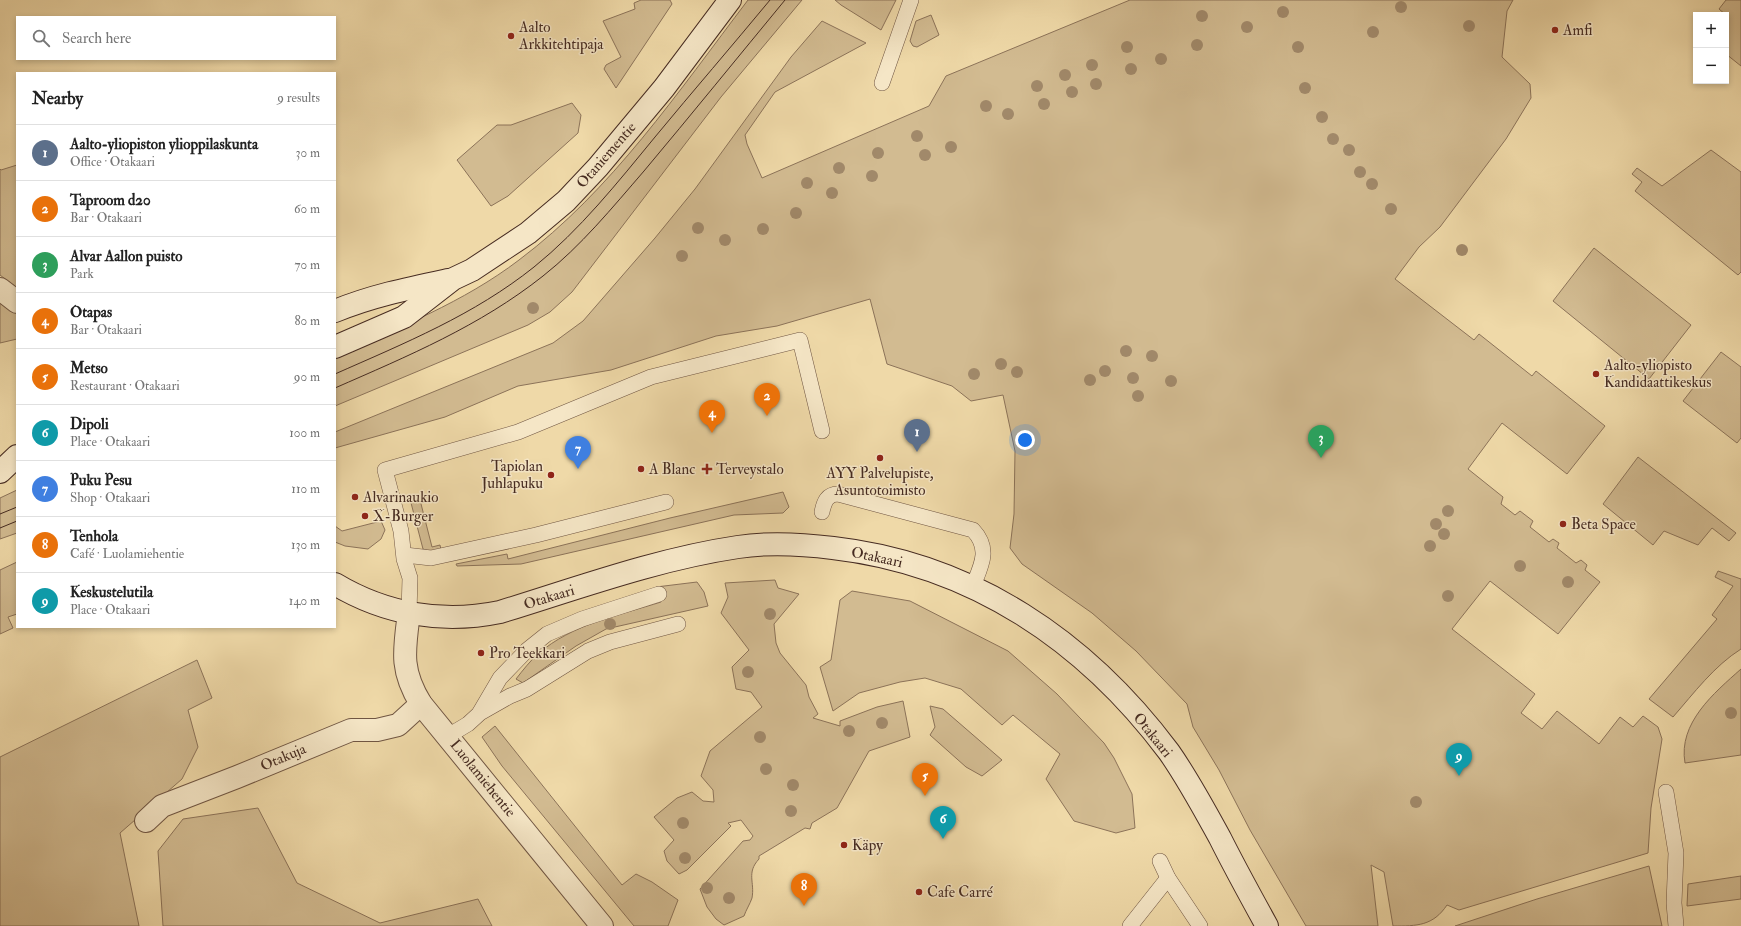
<!DOCTYPE html>
<meta charset="utf-8">
<style>
:root{--surface:#fff;--page:#f6f6f6;--text:#222;--muted:#767676;--line:#e0e0e0;--accent:#8f2418}
body{margin:0;font-family:"IM FELL Double Pica",serif;background:var(--page);color:var(--text)}
.controls{position:absolute;right:12px;top:12px;display:grid;overflow:hidden;border-radius:0px;box-shadow:0 2px 6px #0003}
.controls button{width:36px;height:36px;display:grid;place-items:center;padding:0;border:0;border-bottom:1px solid var(--line);background:var(--surface);color:var(--text);font:20px sans-serif}
.you{position:absolute;left:1025px;top:440px;width:14px;height:14px;margin:-10px;border:3px solid #fff;border-radius:50%;background:#1a73e8;box-shadow:0 0 0 6px #1a73e833}
.badge{display:grid;place-items:center;width:26px;height:26px;border-radius:50%;background:var(--accent);color:#fff;font-size:13px;font-weight:700}
.pin{position:absolute;translate:-50% -33px;filter:drop-shadow(0 1px 2px #0008)}
.pin::after{content:'';position:absolute;top:21px;width:14px;height:12px;background:inherit;clip-path:polygon(0 0,100% 0,50% 100%)}
.list{margin:0;padding:0;list-style:none}
h2{display:flex;justify-content:space-between;align-items:center;height:52px;margin:0;padding:0 16px;font-size:17px}
h2 small{font-size:13px;font-weight:400;color:var(--muted)}
.list li{display:grid;grid-template-columns:26px 1fr auto;gap:12px;align-items:center;box-sizing:border-box;height:56px;padding:0 16px;border-top:1px solid var(--line)}
.list b{display:block;font-size:15px;white-space:nowrap}
.list p{margin:0;font-size:13px;white-space:nowrap;color:var(--muted)}
.list em{font-size:13px;font-style:normal;color:var(--muted)}
.icon{flex:none;width:22px;height:22px;fill:none;stroke:currentColor;stroke-width:2;stroke-linecap:round;stroke-linejoin:round}
.map{position:relative;flex:none;width:1741px;height:926px;overflow:hidden}
.search{position:absolute;background:var(--surface);box-shadow:0 2px 6px #0003;left:16px;top:16px;width:320px;height:44px;display:flex;align-items:center;gap:10px;box-sizing:border-box;padding:0 14px;border-radius:0px;color:var(--muted);font-size:15px}
.panel{position:absolute;background:var(--surface);box-shadow:0 2px 6px #0003;left:16px;top:72px;width:320px;height:556px;border-radius:0px}
.map>svg:first-child{display:block}
.green{fill:#d2bb91;stroke:#8c7359}
.lines{fill:none;stroke-linecap:round;stroke-linejoin:round}
.lane-casing{stroke:#705643;stroke-width:16}
.street-casing{stroke:#705643;stroke-width:24}
.secondary-casing{stroke:#462b21;stroke-width:24}
.lane{stroke:#f5e6c6;stroke-width:15}
.street{stroke:#f5e6c6;stroke-width:22}
.secondary{stroke:#f5e6c6;stroke-width:22}
.tram{stroke:#462b21;stroke-width:1}
.tree{fill:#a1896a}
.poi-dot{fill:#8f2418;stroke:#f5e6c6;stroke-width:1.5}
.labels{text-anchor:middle;stroke-width:3;stroke-linejoin:round;paint-order:stroke}
.poi-label{font-size:15px;fill:#462b21;stroke:#f5e6c6;text-anchor:start}
.street-label{font-size:15px;fill:#462b21;stroke:#f5e6c6}
</style>
<div class="map">
<svg width="1741" height="926" viewBox="0 0 1741 926">
<rect width="100%" height="100%" fill="#efd9a8"/>
<filter id="stains"><feTurbulence type="fractalNoise" baseFrequency=".005" numOctaves="4"/><feColorMatrix values="0 0 0 0 .2 0 0 0 0 .09 0 0 0 0 .02 0 0 0 .5 -.17"/></filter>
<radialGradient id="worn" r=".72"><stop offset=".6" stop-color="#630" stop-opacity="0"/><stop offset="1" stop-color="#630" stop-opacity=".3"/></radialGradient>
<!-- green -->
<g class="green">
<path d="M 641,0 L 670,0 L 672,4 L 616,88 L 604,69 L 606,65 L 621,57 L 603,21 L 635,9 L 634,3 Z"/>
<path d="M 748,0 L 802,0 L 721,97 L 572,292 L 550,312 L 528,325 L 335,406 L 335,356 C 398,328 464,302 519,260 C 612,190 678,92 748,0 Z"/>
<path d="M 835,0 L 896,0 L 881,30 L 841,5 Z"/>
<path d="M 1130,0 L 1513,0 L 1507,11 L 1502,57 L 1530,84 L 1531,98 L 1506,139 L 1440,227 L 1419,247 L 1395,279 L 1474,340 L 1479,334 L 1532,376 L 1536,371 L 1605,426 L 1567,474 L 1502,423 L 1468,469 L 1503,497 L 1501,504 L 1515,515 L 1520,511 L 1533,521 L 1530,527 L 1549,542 L 1553,539 L 1559,543 L 1557,548 L 1576,563 L 1581,560 L 1587,565 L 1585,570 L 1600,582 L 1558,634 L 1490,581 L 1452,629 L 1535,694 L 1521,713 L 1542,729 L 1557,711 L 1599,744 L 1620,717 L 1633,727 L 1643,716 L 1658,727 L 1662,739 L 1651,808 L 1648,853 L 1459,910 L 1447,905 C 1433,926 1417,926 1393,926 L 1384,872 L 1371,865 L 1378,926 L 1306,926 L 1250,830 L 1219,770 L 1193,727 L 1187,704 L 1136,651 L 1092,613 L 1022,564 L 1010,548 L 1014,514 L 1015,451 L 1003,395 L 971,401 L 952,386 L 887,364 L 870,299 L 777,326 L 716,336 L 611,370 L 518,386 L 445,417 L 335,448 L 335,432 L 553,343 L 583,321 L 655,238 L 695,189 L 791,57 L 822,21 L 866,43 L 775,92 L 745,135 L 747,144 L 762,178 L 929,106 L 946,76 Z"/>
<path d="M 1726,0 L 1741,0 L 1741,66 L 1726,54 L 1726,15 L 1719,9 Z"/>
<path d="M 931,15 L 939,35 L 917,47 L 913,46 L 910,41 L 916,21 Z"/>
<path d="M 572,103 L 581,115 L 578,133 L 508,196 L 491,206 L 457,160 L 497,125 L 511,125 Z"/>
<path d="M 1711,150 L 1741,172 L 1741,272 L 1738,275 L 1635,191 L 1642,182 L 1632,174 L 1637,168 L 1662,186 Z"/>
<path d="M 17,165 L 17,288 L 0,275 L 0,169 L 1,170 Z"/>
<path d="M 1594,248 L 1691,325 L 1649,379 L 1553,301 Z"/>
<path d="M 0,299 L 17,312 L 17,339 L 0,343 Z"/>
<path d="M 1721,352 L 1741,367 L 1741,438 L 1737,443 L 1683,401 Z"/>
<path d="M 1638,457 L 1736,533 L 1729,541 L 1712,528 L 1698,545 L 1664,531 L 1653,545 L 1603,504 Z"/>
<path d="M 17,490 L 17,533 L 0,539 L 0,498 Z"/>
<path d="M 783,492 L 789,507 L 783,513 L 734,515 L 521,564 L 457,566 L 456,564 L 507,554 L 508,559 L 670,518 Z"/>
<path d="M 419,496 L 432,547 L 440,545 L 441,550 L 432,552 L 423,549 L 410,499 Z"/>
<path d="M 381,521 L 385,530 L 381,539 L 368,549 L 345,546 L 335,542 L 335,526 L 342,531 Z"/>
<path d="M 17,562 L 17,614 L 8,617 L 13,628 L 0,634 L 0,570 Z"/>
<path d="M 1718,571 L 1741,579 L 1741,649 C 1714,666 1694,693 1673,717 L 1649,699 L 1717,619 L 1712,615 L 1733,586 L 1715,577 Z"/>
<path d="M 775,580 L 778,588 L 799,594 L 774,624 L 776,643 L 780,653 L 806,685 L 809,697 L 818,714 L 813,718 L 840,726 L 840,721 L 877,707 L 903,701 L 910,737 L 869,751 L 837,808 L 812,823 L 810,829 L 805,828 L 759,856 L 759,859 C 746,873 755,882 752,898 C 750,904 746,910 744,916 L 724,925 L 716,919 L 707,907 L 700,889 L 743,841 L 750,840 L 753,836 L 741,820 L 728,823 L 731,826 L 687,870 L 679,874 L 667,861 L 664,851 L 674,840 L 654,817 L 677,798 L 692,792 L 703,801 L 714,802 L 713,790 L 701,776 L 710,751 L 762,707 L 751,692 L 736,689 L 732,667 L 749,650 L 721,613 L 728,597 L 725,583 Z"/>
<path d="M 697,582 L 704,592 L 708,606 L 606,629 L 576,646 L 523,683 L 516,679 C 523,670 530,661 538,654 C 572,624 620,615 661,602 L 656,587 Z"/>
<path d="M 852,591 L 910,601 L 1008,651 L 1057,694 L 1104,743 L 1114,758 L 1132,794 L 1135,828 L 1116,833 L 1074,821 L 1046,779 L 1060,754 L 1013,715 L 1002,725 L 961,689 L 925,678 L 900,682 L 859,693 L 833,711 L 820,667 L 831,660 L 840,600 Z"/>
<path d="M 197,660 L 212,698 L 188,710 L 198,747 L 182,779 L 120,833 L 139,926 L 0,926 L 0,757 Z"/>
<path d="M 1741,669 L 1741,755 L 1685,763 C 1678,723 1714,693 1741,669 Z"/>
<path d="M 930,706 L 943,709 L 1002,760 L 982,776 L 966,767 L 930,735 L 935,727 Z"/>
<path d="M 495,726 L 622,885 L 636,874 L 652,882 L 678,900 L 668,926 L 634,926 L 502,766 L 482,737 Z"/>
<path d="M 258,808 L 297,883 L 380,923 L 478,899 L 492,926 L 163,926 L 158,851 L 183,819 Z"/>
<path d="M 1649,866 L 1662,926 L 1455,926 L 1537,899 Z"/>
<path d="M 1741,876 L 1741,899 L 1687,906 L 1688,884 Z"/>
</g>
<g class="lines">
<!-- lane casing -->
<g class="lane-casing">
<g id="lane">
<path d="M 882,83 L 911,0"/>
<path d="M 822,512 C 824,502 827,494 838,494 L 973,530 C 991,549 981,566 973,586"/>
<path d="M 405,555 L 431,558 L 536,535 L 666,502"/>
<path d="M 409,613 L 410,578 L 404,559 L 401,531 L 385,470 L 518,432 L 651,377 L 800,340 L 822,431"/>
<path d="M 480,712 L 500,678 L 527,650 L 547,634 L 582,619 L 659,594"/>
<path d="M 448,736 L 468,724 L 480,713 L 510,696 L 527,689 L 588,651 L 610,642 L 678,624"/>
<path d="M 1666,792 L 1676,853 L 1674,903 L 1676,926"/>
<path d="M 1160,861 L 1168,878 L 1200,926"/>
<path d="M 1130,926 L 1168,878"/>
</g>
</g>
<!-- street casing -->
<g class="street-casing">
<g id="street">
<path d="M 0,289 L 17,302"/>
<path d="M 409,613 C 404,651 400,670 421,704 L 602,926"/>
<path d="M 146,821 L 162,806 L 237,777 L 351,730 L 377,730 L 398,725 L 421,704"/>
</g>
</g>
<!-- secondary casing -->
<g class="secondary-casing">
<g id="secondary">
<path d="M 335,311 C 371,296 410,288 448,280"/>
<path d="M 335,347 L 404,317 L 453,279 L 472,270 L 528,233 L 566,201 L 598,167 L 664,88 L 730,0"/>
<path d="M 0,472 L 17,456"/>
<path d="M 335,584 C 385,614 442,624 500,612 C 578,588 657,559 738,547 C 770,542 801,544 833,548 C 973,564 1086,641 1169,752 C 1188,779 1204,809 1220,838 C 1235,868 1251,897 1267,926"/>
</g>
</g>
<!-- lane -->
<use href="#lane" class="lane"/>
<!-- street -->
<use href="#street" class="street"/>
<!-- secondary -->
<use href="#secondary" class="secondary"/>
<!-- tram -->
<g class="tram">
<path d="M 335,374 C 405,343 474,315 534,267 C 580,230 618,182 655,137 C 693,91 732,46 770,0"/>
<path d="M 335,388 C 408,356 480,326 543,276 C 581,246 612,208 644,171 C 691,115 738,57 785,0"/>
<path d="M 0,514 L 17,507"/>
<path d="M 0,528 L 17,521"/>
</g>
</g>
<!-- trees -->
<g class="tree">
<circle cx="1401" cy="7" r="6"/>
<circle cx="1283" cy="12" r="6"/>
<circle cx="1202" cy="16" r="6"/>
<circle cx="1469" cy="26" r="6"/>
<circle cx="1247" cy="27" r="6"/>
<circle cx="1373" cy="32" r="6"/>
<circle cx="1197" cy="45" r="6"/>
<circle cx="1127" cy="47" r="6"/>
<circle cx="1298" cy="47" r="6"/>
<circle cx="1161" cy="59" r="6"/>
<circle cx="1092" cy="65" r="6"/>
<circle cx="1131" cy="69" r="6"/>
<circle cx="1065" cy="75" r="6"/>
<circle cx="1096" cy="84" r="6"/>
<circle cx="1037" cy="86" r="6"/>
<circle cx="1305" cy="88" r="6"/>
<circle cx="1072" cy="92" r="6"/>
<circle cx="1044" cy="104" r="6"/>
<circle cx="986" cy="106" r="6"/>
<circle cx="1008" cy="114" r="6"/>
<circle cx="1322" cy="117" r="6"/>
<circle cx="917" cy="136" r="6"/>
<circle cx="1333" cy="139" r="6"/>
<circle cx="951" cy="147" r="6"/>
<circle cx="1349" cy="150" r="6"/>
<circle cx="878" cy="153" r="6"/>
<circle cx="925" cy="155" r="6"/>
<circle cx="839" cy="168" r="6"/>
<circle cx="1360" cy="172" r="6"/>
<circle cx="872" cy="176" r="6"/>
<circle cx="807" cy="183" r="6"/>
<circle cx="1372" cy="184" r="6"/>
<circle cx="832" cy="193" r="6"/>
<circle cx="1391" cy="209" r="6"/>
<circle cx="796" cy="213" r="6"/>
<circle cx="698" cy="228" r="6"/>
<circle cx="763" cy="229" r="6"/>
<circle cx="725" cy="240" r="6"/>
<circle cx="1462" cy="250" r="6"/>
<circle cx="682" cy="256" r="6"/>
<circle cx="533" cy="308" r="6"/>
<circle cx="1126" cy="351" r="6"/>
<circle cx="1152" cy="356" r="6"/>
<circle cx="1001" cy="364" r="6"/>
<circle cx="1105" cy="371" r="6"/>
<circle cx="1017" cy="372" r="6"/>
<circle cx="974" cy="374" r="6"/>
<circle cx="1133" cy="378" r="6"/>
<circle cx="1090" cy="380" r="6"/>
<circle cx="1171" cy="381" r="6"/>
<circle cx="1138" cy="396" r="6"/>
<circle cx="1448" cy="511" r="6"/>
<circle cx="1436" cy="524" r="6"/>
<circle cx="1444" cy="534" r="6"/>
<circle cx="1430" cy="546" r="6"/>
<circle cx="1520" cy="566" r="6"/>
<circle cx="1568" cy="582" r="6"/>
<circle cx="1448" cy="596" r="6"/>
<circle cx="770" cy="614" r="6"/>
<circle cx="610" cy="624" r="6"/>
<circle cx="748" cy="672" r="6"/>
<circle cx="1731" cy="713" r="6"/>
<circle cx="882" cy="723" r="6"/>
<circle cx="849" cy="731" r="6"/>
<circle cx="760" cy="737" r="6"/>
<circle cx="766" cy="769" r="6"/>
<circle cx="793" cy="785" r="6"/>
<circle cx="1416" cy="802" r="6"/>
<circle cx="791" cy="811" r="6"/>
<circle cx="683" cy="823" r="6"/>
<circle cx="685" cy="858" r="6"/>
<circle cx="707" cy="888" r="6"/>
<circle cx="729" cy="898" r="6"/>
</g>
<!-- markers -->
<g class="poi-dot">
<circle cx="1555" cy="30" r="4"/>
<circle cx="511" cy="36" r="4"/>
<circle cx="1596" cy="374" r="4"/>
<circle cx="880" cy="458" r="4"/>
<circle cx="641" cy="469" r="4"/>
<path d="M705 463h4v4h4v4h-4v4h-4v-4h-4v-4h4z"/>
<circle cx="551" cy="475" r="4"/>
<circle cx="355" cy="497" r="4"/>
<circle cx="365" cy="516" r="4"/>
<circle cx="1563" cy="524" r="4"/>
<circle cx="481" cy="653" r="4"/>
<circle cx="844" cy="845" r="4"/>
<circle cx="919" cy="892" r="4"/>
</g>
<g class="labels">
<!-- poi labels -->
<g class="poi-label">
<text x="519" y="32">Aalto<tspan x="519" dy="17">Arkkitehtipaja</tspan></text>
<text x="1563" y="35">Amfi</text>
<text x="1604" y="370">Aalto-yliopisto<tspan x="1604" dy="17">Kandidaattikeskus</tspan></text>
<text x="543" y="471" text-anchor="end">Tapiolan<tspan x="543" dy="17">Juhlapuku</tspan></text>
<text x="649" y="474">A Blanc</text>
<text x="716" y="474">Terveystalo</text>
<text x="880" y="478" text-anchor="middle">AYY Palvelupiste,<tspan x="880" dy="17">Asuntotoimisto</tspan></text>
<text x="363" y="502">Alvarinaukio</text>
<text x="373" y="521">X-Burger</text>
<text x="1571" y="529">Beta Space</text>
<text x="489" y="658">Pro Teekkari</text>
<text x="852" y="850">Käpy</text>
<text x="927" y="897">Cafe Carré</text>
</g>
<!-- street labels -->
<g class="street-label">
<text transform="translate(606 155) rotate(-49)" y="5">Otaniementie</text>
<text transform="translate(877 557) rotate(12)" y="5">Otakaari</text>
<text transform="translate(549 597) rotate(-17)" y="5">Otakaari</text>
<text transform="translate(1153 735) rotate(51)" y="5">Otakaari</text>
<text transform="translate(283 757) rotate(-23)" y="5">Otakuja</text>
<text transform="translate(483 778) rotate(51)" y="5">Luolamiehentie</text>
</g>
</g>
<rect width="100%" height="100%" filter="url(#stains)"/>
<rect width="100%" height="100%" fill="url(#worn)"/>
</svg>
<div class="controls">
<button>+</button>
<button>−</button>
</div>
<div class="you"></div>
<div class="pin badge" style="left:917px;top:452px;background:#5c6f8a">1</div>
<div class="pin badge" style="left:767px;top:416px;background:#e8710a">2</div>
<div class="pin badge" style="left:1321px;top:458px;background:#2e9e5b">3</div>
<div class="pin badge" style="left:712px;top:433px;background:#e8710a">4</div>
<div class="pin badge" style="left:925px;top:796px;background:#e8710a">5</div>
<div class="pin badge" style="left:943px;top:839px;background:#0f9aa8">6</div>
<div class="pin badge" style="left:578px;top:469px;background:#3f7fe0">7</div>
<div class="pin badge" style="left:804px;top:906px;background:#e8710a">8</div>
<div class="pin badge" style="left:1459px;top:776px;background:#0f9aa8">9</div>
<div class="search"><svg class="icon" aria-label="search" viewBox="0 0 24 24"><circle cx="10" cy="10" r="6"/><path d="M15 15l6 6"/></svg>Search here</div>
<section class="panel">
<h2>Nearby<small>9 results</small></h2>
<ul class="list">
<li><span class="badge" style="background:#5c6f8a">1</span><div><b>Aalto-yliopiston ylioppilaskunta</b><p>Office · Otakaari</p></div><em>30 m</em></li>
<li><span class="badge" style="background:#e8710a">2</span><div><b>Taproom d20</b><p>Bar · Otakaari</p></div><em>60 m</em></li>
<li><span class="badge" style="background:#2e9e5b">3</span><div><b>Alvar Aallon puisto</b><p>Park</p></div><em>70 m</em></li>
<li><span class="badge" style="background:#e8710a">4</span><div><b>Otapas</b><p>Bar · Otakaari</p></div><em>80 m</em></li>
<li><span class="badge" style="background:#e8710a">5</span><div><b>Metso</b><p>Restaurant · Otakaari</p></div><em>90 m</em></li>
<li><span class="badge" style="background:#0f9aa8">6</span><div><b>Dipoli</b><p>Place · Otakaari</p></div><em>100 m</em></li>
<li><span class="badge" style="background:#3f7fe0">7</span><div><b>Puku Pesu</b><p>Shop · Otakaari</p></div><em>110 m</em></li>
<li><span class="badge" style="background:#e8710a">8</span><div><b>Tenhola</b><p>Café · Luolamiehentie</p></div><em>130 m</em></li>
<li><span class="badge" style="background:#0f9aa8">9</span><div><b>Keskustelutila</b><p>Place · Otakaari</p></div><em>140 m</em></li>
</ul>
</section>
</div>
